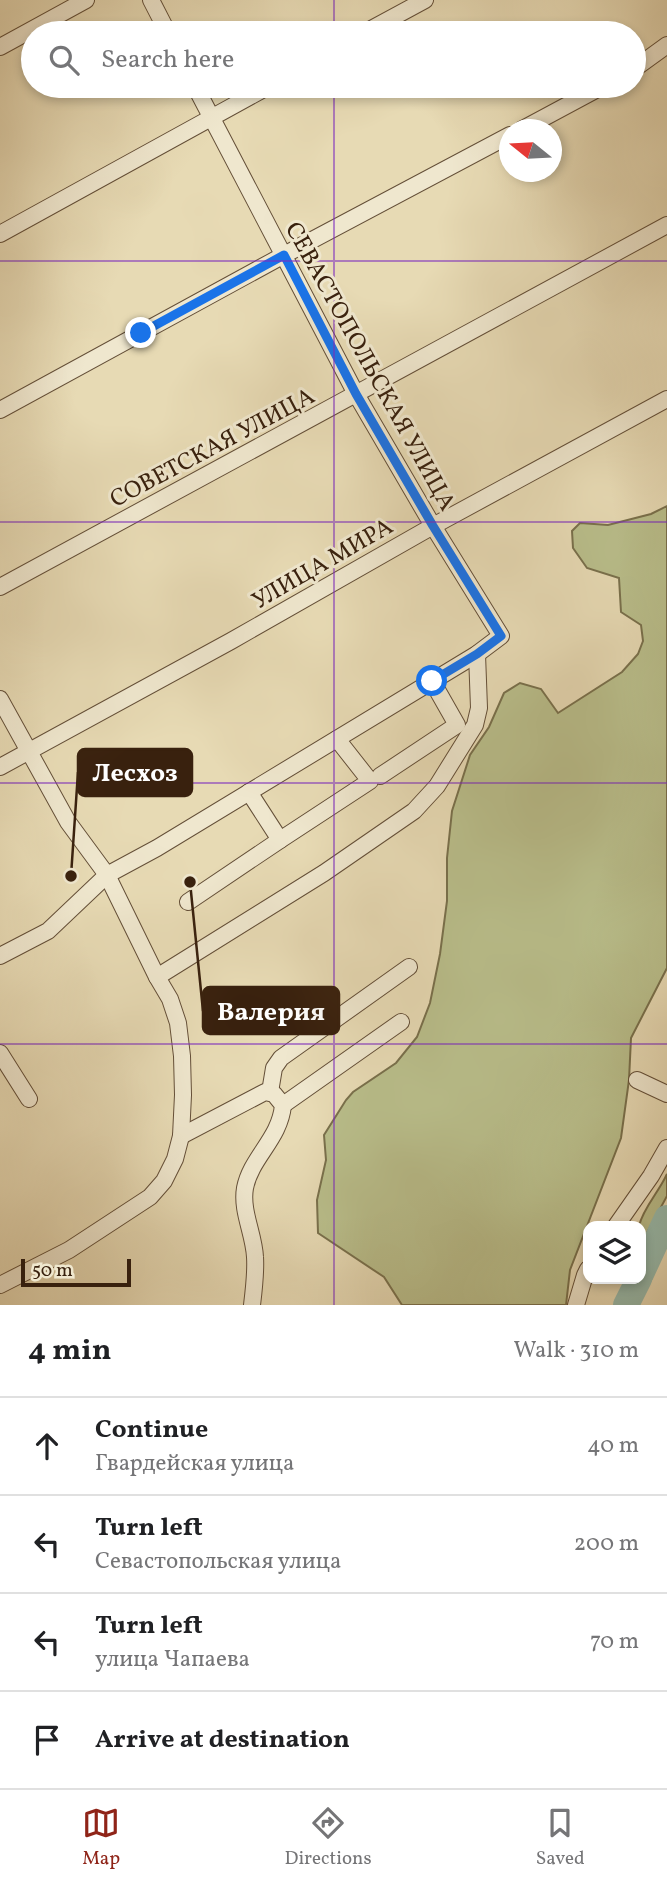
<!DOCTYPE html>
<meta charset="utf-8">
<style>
:root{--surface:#fff;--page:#f2f2f2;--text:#202124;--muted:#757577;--line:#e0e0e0;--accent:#8f2418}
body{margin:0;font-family:Vollkorn,serif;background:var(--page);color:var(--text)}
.controls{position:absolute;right:21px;bottom:21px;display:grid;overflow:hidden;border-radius:14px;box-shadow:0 4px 10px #0003}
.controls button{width:63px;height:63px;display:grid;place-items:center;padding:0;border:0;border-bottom:2px solid var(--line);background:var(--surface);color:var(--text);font:35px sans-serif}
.compass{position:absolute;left:499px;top:119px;width:63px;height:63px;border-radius:50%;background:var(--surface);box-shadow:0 4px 10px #0003;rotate:288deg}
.scale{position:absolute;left:21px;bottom:18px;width:110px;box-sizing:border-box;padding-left:7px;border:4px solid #39210e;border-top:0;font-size:19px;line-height:24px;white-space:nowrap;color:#39210e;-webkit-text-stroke:5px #efe7ce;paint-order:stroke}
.stop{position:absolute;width:21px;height:21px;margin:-16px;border:5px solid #1a73e8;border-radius:50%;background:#fff}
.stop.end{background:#1a73e8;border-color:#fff;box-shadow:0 2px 7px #0008}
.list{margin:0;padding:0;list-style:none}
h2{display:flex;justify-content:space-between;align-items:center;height:91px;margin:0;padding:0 28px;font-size:30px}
h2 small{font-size:23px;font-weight:400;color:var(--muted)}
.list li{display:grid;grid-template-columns:46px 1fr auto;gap:21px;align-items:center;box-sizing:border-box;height:98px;padding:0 28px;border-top:2px solid var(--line)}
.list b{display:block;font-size:26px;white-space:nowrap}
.list p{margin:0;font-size:23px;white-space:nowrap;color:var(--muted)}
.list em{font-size:23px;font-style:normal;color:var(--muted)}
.icon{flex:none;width:38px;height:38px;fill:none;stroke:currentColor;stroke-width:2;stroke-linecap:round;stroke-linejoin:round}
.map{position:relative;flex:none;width:667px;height:1305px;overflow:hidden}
.search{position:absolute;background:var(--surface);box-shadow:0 4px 10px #0003;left:21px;right:21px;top:21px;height:77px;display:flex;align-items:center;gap:18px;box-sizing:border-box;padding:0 24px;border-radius:38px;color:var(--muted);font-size:26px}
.sheet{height:483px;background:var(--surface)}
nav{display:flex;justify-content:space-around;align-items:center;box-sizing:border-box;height:98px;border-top:2px solid var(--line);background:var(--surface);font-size:19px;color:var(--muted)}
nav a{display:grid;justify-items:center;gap:4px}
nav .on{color:var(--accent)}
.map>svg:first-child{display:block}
.green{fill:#b9be8b;stroke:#79704c;stroke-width:2}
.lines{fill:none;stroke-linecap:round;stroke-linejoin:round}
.river{stroke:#97bbad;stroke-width:26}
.minor-casing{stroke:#644f38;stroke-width:18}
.minor{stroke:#efe7ce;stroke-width:16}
.route{stroke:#1a73e8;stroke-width:9}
.grid{fill:none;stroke:#7b2cbf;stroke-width:2;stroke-opacity:0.55}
.labels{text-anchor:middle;stroke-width:6;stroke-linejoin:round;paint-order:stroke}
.street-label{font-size:24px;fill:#39210e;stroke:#efe7ce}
.leader{fill:none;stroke:#39210e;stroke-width:2.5}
.callout-dot{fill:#39210e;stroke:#efe7ce;stroke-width:2.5}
.callout{fill:#39210e;stroke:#39210e;stroke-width:2.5}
.callout-label{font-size:26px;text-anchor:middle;font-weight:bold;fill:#fff}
</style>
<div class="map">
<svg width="667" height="1305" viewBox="0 0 667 1305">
<rect width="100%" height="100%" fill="#e7dab4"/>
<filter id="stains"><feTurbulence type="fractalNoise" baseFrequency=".00286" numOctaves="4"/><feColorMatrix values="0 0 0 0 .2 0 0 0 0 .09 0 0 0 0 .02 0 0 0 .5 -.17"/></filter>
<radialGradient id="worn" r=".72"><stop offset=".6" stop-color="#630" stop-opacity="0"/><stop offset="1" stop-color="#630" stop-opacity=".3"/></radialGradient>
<!-- green -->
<g class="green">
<path d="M 667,506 L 667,968 L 631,1038 L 629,1080 L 621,1138 L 570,1270 L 566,1305 L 402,1305 L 384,1277 L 318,1233 L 317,1200 L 326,1160 L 324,1135 L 346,1100 L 353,1092 L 396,1063 L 417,1037 L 430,1003 L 440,954 L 447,901 L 447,858 L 452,811 L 470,755 L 489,727 L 504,693 L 520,683 L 541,689 L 558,713 L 622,672 L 638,654 L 643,641 L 641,625 L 621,612 L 619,578 L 587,568 L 573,548 L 572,531 L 580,523 L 608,525 L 651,514 Z"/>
<path d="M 667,1174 L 667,1196 L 647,1233 L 641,1251 L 641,1226 L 639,1226 C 643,1208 659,1192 667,1174 Z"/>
</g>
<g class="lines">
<!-- river -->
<g class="river">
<path d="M 641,1274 L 667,1218"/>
<path d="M 626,1305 L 639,1279"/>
</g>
<!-- minor casing -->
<g class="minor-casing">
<g id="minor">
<path d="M 151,0 L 168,33"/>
<path d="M 364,33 L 425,0"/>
<path d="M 0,47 L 86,0"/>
<path d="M 634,69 L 667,45"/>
<path d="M 521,130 L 603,86"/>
<path d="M 0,234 L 269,86"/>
<path d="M 0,410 L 284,255 L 510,135"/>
<path d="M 0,587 L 667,225"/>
<path d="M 0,699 L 68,822 L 107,875 L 157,977 L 170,999 L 178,1023 L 182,1056 L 183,1095 L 181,1136 L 175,1159 L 164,1181 L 150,1197 L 69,1250 L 0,1285"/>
<path d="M 0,767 L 231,641 L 433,526 L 667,399"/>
<path d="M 380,776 L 457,725 L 432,681"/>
<path d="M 280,840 L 370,781 L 337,739"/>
<path d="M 188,902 L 280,840 L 249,792"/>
<path d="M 0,956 L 48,931 L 107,875 L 157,848 L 477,654 L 501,636 L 433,526 L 356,394 L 195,86"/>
<path d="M 157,977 L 324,873 L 414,811 L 437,786 L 475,725 L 479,708 L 477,654"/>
<path d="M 0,1053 L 29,1099"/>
<path d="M 637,1080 L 667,1094"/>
<path d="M 270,1092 L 274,1068 L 281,1058 L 409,967"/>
<path d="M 283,1105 L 401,1022"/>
<path d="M 181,1136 L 265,1092 L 274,1094 L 283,1105 C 280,1139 251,1157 245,1188 C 241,1211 254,1234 255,1257 C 256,1272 254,1289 252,1305"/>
<path d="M 616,1226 L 651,1176 L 667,1148"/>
<path d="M 576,1305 L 585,1275 L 588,1269"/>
</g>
</g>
<!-- minor -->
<use href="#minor" class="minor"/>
</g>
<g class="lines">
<!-- route -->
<path class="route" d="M 141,333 L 284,255 L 356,394 L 433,526 L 501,636 L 477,654 L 432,681"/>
</g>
<!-- grid -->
<path class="grid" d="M 334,0 L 334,33M 334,86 L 334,1305M 0,261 L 667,261M 0,522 L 667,522M 0,783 L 667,783M 0,1044 L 667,1044"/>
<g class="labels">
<!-- street labels -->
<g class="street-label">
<text transform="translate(371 366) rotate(61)" y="8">СЕВАСТОПОЛЬСКАЯ УЛИЦА</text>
<text transform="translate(212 447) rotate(-28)" y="8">СОВЕТСКАЯ УЛИЦА</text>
<text transform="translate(322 563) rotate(-30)" y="8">УЛИЦА МИРА</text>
</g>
</g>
<!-- callouts -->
<path class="leader" d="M71 876L78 772M190 882L203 1011"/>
<g class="callout-dot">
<circle cx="71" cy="876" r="7"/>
<circle cx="190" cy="882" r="7"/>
</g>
<g class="callout">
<rect x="78" y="749" width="114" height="47" rx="7"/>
<rect x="203" y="987" width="136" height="47" rx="7"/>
</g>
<g class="callout-label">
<text x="135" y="781">Лесхоз</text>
<text x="271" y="1020">Валерия</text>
</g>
<rect width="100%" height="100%" filter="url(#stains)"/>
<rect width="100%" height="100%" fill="url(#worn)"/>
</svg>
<div class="controls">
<button><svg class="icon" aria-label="layers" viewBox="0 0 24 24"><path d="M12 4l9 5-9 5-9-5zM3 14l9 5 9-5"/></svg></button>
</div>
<svg class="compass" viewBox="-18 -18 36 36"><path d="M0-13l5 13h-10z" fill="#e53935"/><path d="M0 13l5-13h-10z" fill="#757577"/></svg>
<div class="scale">50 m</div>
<div class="stop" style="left:432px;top:681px"></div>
<div class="stop end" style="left:141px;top:333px"></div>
<div class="search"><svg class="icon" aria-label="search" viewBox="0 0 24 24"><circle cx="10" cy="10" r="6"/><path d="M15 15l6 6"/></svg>Search here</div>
</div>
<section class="sheet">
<h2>4 min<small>Walk · 310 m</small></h2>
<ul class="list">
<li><svg class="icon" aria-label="ahead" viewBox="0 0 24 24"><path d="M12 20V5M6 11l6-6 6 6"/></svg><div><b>Continue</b><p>Гвардейская улица</p></div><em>40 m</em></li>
<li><svg class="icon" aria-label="left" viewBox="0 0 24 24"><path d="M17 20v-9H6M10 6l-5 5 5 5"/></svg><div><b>Turn left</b><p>Севастопольская улица</p></div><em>200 m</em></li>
<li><svg class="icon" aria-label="left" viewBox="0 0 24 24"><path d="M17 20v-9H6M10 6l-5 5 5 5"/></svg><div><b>Turn left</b><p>улица Чапаева</p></div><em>70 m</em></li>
<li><svg class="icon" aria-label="arrive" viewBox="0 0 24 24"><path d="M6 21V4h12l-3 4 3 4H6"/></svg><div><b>Arrive at destination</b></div></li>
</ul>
</section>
<nav>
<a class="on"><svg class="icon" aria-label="map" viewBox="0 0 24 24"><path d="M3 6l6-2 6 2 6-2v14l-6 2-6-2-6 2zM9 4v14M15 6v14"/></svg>Map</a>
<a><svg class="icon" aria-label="directions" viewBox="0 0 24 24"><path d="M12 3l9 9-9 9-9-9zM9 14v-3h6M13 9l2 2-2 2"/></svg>Directions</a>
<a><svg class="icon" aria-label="saved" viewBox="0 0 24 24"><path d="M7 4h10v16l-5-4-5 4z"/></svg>Saved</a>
</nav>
